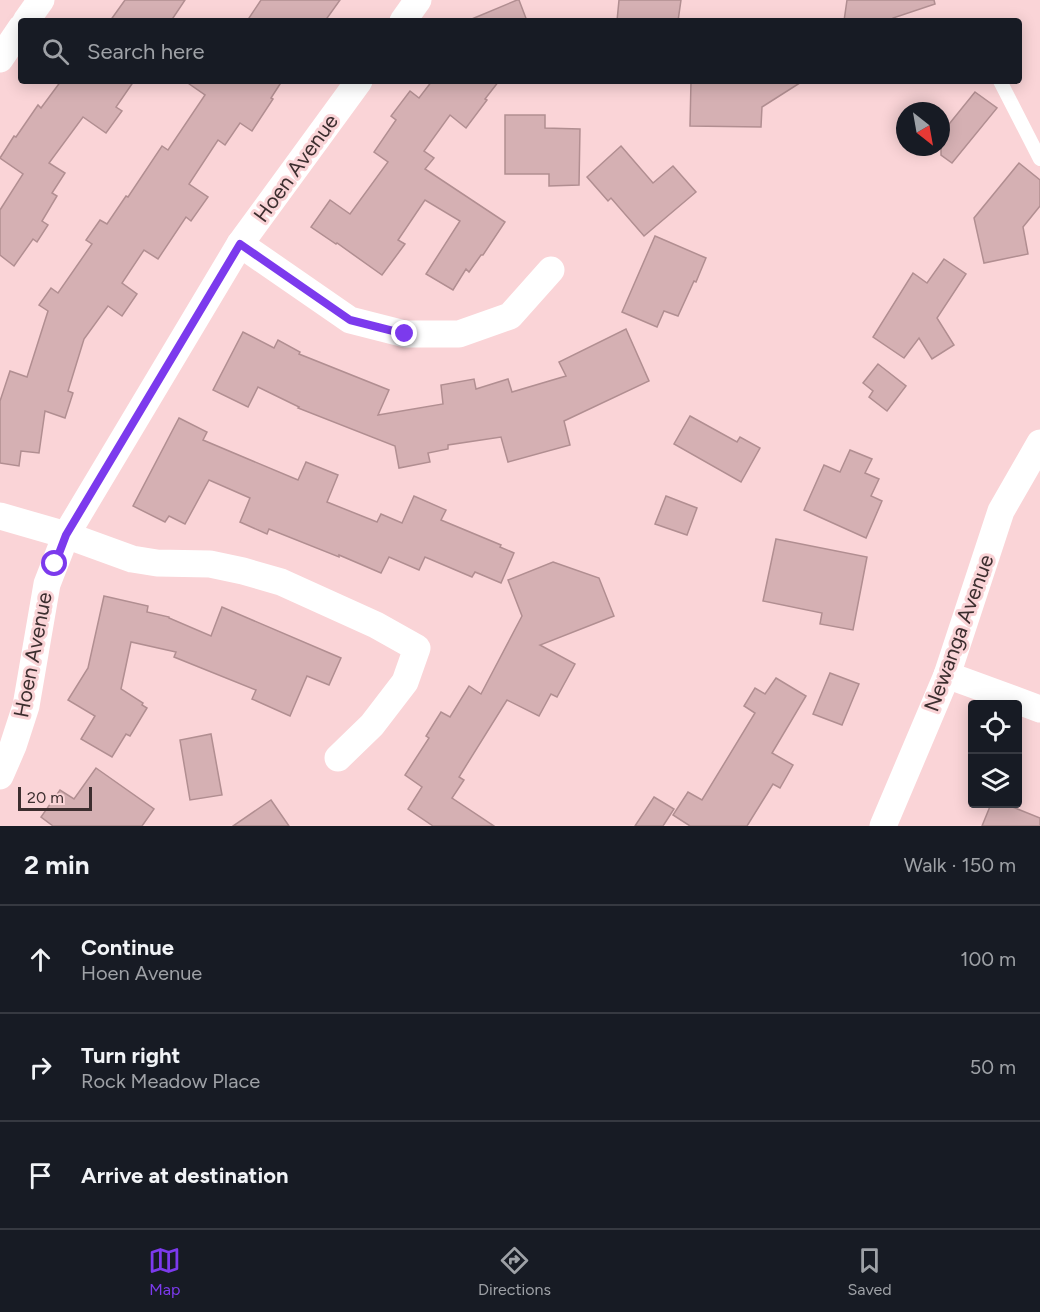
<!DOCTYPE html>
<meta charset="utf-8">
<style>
:root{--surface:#171b24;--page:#20242c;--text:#f1f3f6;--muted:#9ea1a6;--line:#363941;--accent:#7c3aed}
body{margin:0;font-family:Figtree,sans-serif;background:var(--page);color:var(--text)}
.controls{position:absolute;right:18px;bottom:18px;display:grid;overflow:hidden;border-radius:6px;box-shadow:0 3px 15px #0003}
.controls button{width:54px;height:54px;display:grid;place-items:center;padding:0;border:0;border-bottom:2px solid var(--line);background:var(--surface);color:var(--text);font:30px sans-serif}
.compass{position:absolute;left:896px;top:102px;width:54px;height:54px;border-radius:50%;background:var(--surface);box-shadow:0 3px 15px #0003;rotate:149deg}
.scale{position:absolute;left:18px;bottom:15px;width:74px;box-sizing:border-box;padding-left:6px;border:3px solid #3c2e2f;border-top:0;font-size:16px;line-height:21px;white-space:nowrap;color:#3c2e2f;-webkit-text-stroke:4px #fad4d7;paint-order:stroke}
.stop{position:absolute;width:18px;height:18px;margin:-14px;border:4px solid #7c3aed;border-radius:50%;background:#fff}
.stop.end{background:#7c3aed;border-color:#fff;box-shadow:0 2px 6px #0008}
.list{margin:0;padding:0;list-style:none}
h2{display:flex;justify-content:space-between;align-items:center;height:78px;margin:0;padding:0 24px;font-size:26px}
h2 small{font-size:20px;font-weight:400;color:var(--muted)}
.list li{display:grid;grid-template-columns:39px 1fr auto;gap:18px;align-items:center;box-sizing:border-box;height:108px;padding:0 24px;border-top:2px solid var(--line)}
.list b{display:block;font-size:22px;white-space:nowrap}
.list p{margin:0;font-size:20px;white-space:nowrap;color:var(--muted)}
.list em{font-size:20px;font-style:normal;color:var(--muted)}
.icon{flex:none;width:33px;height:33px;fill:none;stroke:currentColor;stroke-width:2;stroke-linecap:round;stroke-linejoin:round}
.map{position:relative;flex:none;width:1040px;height:826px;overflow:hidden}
.search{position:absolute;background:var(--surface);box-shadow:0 3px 15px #0003;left:18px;right:18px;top:18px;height:66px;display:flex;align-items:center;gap:15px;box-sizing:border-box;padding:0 21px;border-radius:6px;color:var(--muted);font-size:22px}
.sheet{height:402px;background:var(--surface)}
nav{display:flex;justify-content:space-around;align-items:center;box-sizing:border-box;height:84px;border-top:2px solid var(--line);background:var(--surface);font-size:16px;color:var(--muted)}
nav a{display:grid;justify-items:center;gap:3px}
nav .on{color:var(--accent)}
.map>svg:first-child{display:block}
.building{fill:#d5b0b3;stroke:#b18e91;stroke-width:1.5}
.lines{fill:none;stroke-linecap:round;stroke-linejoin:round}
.service{stroke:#fff;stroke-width:14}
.minor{stroke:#fff;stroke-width:27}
.route{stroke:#7c3aed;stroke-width:8}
.labels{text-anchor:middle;stroke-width:6;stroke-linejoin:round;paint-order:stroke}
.street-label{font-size:21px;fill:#3c2e2f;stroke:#fad4d7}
</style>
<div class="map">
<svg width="1040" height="826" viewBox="0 0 1040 826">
<rect width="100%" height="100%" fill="#fad4d7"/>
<!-- building -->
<g class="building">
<path d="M 125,0 L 185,0 L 171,21 L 110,21 Z"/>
<path d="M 261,0 L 340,0 L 325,21 L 247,21 Z"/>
<path d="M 517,0 L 519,0 L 527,21 L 467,21 Z"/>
<path d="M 619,0 L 681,0 L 678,21 L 617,21 Z"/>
<path d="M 847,0 L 934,0 L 935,4 L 893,18 L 892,21 L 844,21 Z"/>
<path d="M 61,81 L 134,81 L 116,107 L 122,111 L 106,133 L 83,117 L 49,163 L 65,173 L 52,193 L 57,196 L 42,221 L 48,225 L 37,242 L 33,239 L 14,266 L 0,255 L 0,210 L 23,174 L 0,158 L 14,136 L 16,137 L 38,105 L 41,108 Z"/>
<path d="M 185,81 L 282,81 L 271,98 L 273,99 L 252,131 L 240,123 L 225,145 L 218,140 L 189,184 L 208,197 L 191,221 L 186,217 L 158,259 L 144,250 L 122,283 L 137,294 L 122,316 L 108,306 L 84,339 L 68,391 L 73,393 L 65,418 L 45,411 L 39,453 L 21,451 L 19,466 L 0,463 L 0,401 L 10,371 L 27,377 L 48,311 L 39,305 L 51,288 L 58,293 L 92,244 L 86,240 L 100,220 L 107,224 L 126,196 L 128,197 L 162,146 L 168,150 L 205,95 Z"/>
<path d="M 432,81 L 499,81 L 485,99 L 487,100 L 466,128 L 450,115 L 424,151 L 434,158 L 425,169 L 505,222 L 483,255 L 481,255 L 469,272 L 466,269 L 453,290 L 426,274 L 460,221 L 425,200 L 398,240 L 405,244 L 382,275 L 337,243 L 336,244 L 311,227 L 330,200 L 350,214 L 388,162 L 374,152 L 396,120 L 391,116 L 410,91 L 419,98 Z"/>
<path d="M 691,81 L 803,81 L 762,107 L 761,127 L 690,126 Z"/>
<path d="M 975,92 L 997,108 L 952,163 L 941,155 L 941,134 Z"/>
<path d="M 505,115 L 545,115 L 545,128 L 580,129 L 579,185 L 549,186 L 549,174 L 505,174 Z"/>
<path d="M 621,146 L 653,183 L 673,166 L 696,192 L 644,236 L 611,198 L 608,201 L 587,177 Z"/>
<path d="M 1019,163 L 1040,180 L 1040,206 L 1023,227 L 1028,254 L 984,263 L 974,218 Z"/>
<path d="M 655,236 L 706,258 L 696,282 L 694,281 L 678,316 L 664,311 L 657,327 L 622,312 Z"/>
<path d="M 944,259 L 966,274 L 937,318 L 954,345 L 932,359 L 919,338 L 904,358 L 873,337 L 913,273 L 927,283 Z"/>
<path d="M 626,329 L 649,381 L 564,421 L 570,445 L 508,462 L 501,437 L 448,445 L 448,449 L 428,453 L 430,462 L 399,468 L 395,446 L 298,408 L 299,407 L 258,387 L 248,407 L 213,390 L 243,332 L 274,348 L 278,340 L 300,352 L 299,354 L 389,390 L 378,415 L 443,404 L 441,385 L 474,379 L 476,389 L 508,379 L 512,392 L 566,376 L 559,362 Z"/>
<path d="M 878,364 L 906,386 L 887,411 L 869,397 L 873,391 L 863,383 Z"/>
<path d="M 690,416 L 737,442 L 740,437 L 760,448 L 741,482 L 674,444 Z"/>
<path d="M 179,418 L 207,432 L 203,440 L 298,480 L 306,462 L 338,475 L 327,502 L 377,522 L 381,514 L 402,523 L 414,496 L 446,510 L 441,520 L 501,545 L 500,547 L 514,553 L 501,583 L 475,572 L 472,577 L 425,557 L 419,570 L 389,557 L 381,573 L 339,555 L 339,557 L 269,529 L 267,534 L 240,522 L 250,498 L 209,480 L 185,524 L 169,516 L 165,522 L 133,506 Z"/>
<path d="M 850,450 L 872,459 L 865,473 L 879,479 L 871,496 L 882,501 L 866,538 L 804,510 L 824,465 L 840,472 Z"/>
<path d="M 666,496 L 697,508 L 687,535 L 655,524 Z"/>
<path d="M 776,539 L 867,557 L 853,630 L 820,624 L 822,613 L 763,601 Z"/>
<path d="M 553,562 L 599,578 L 614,616 L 540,645 L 575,664 L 557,697 L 551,694 L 539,716 L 507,700 L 459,777 L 464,780 L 452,798 L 494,826 L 433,826 L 408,809 L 422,787 L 405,775 L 429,738 L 426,736 L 441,712 L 450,717 L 469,686 L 481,694 L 522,616 L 508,580 Z"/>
<path d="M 104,596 L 148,606 L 147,612 L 169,617 L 169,618 L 211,636 L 222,607 L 341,658 L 329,685 L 307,676 L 290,716 L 252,699 L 256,690 L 174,657 L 176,652 L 131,642 L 121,689 L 143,703 L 142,705 L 147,708 L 130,736 L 126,734 L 112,757 L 81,739 L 95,716 L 68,700 L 88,668 Z"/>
<path d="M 830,673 L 859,684 L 842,725 L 813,714 Z"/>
<path d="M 776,678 L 806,696 L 772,753 L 793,765 L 780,788 L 773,784 L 747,826 L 690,826 L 673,815 L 688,792 L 702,800 L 755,713 L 744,706 L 755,688 L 765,694 Z"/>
<path d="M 211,734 L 222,795 L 190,800 L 180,740 Z"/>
<path d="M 96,768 L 154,809 L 142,826 L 53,826 L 41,817 L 60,790 L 74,799 Z"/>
<path d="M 654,797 L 674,809 L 663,826 L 635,826 Z"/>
<path d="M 271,800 L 289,826 L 233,826 Z"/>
<path d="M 991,804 L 1005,804 L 1040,818 L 1040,826 L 982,826 Z"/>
</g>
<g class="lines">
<!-- service -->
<path class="service" d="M 1000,81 L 1040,159"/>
<!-- minor -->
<g class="minor">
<path d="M 26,21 L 41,0"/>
<path d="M 403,21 L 418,0"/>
<path d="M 0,59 L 21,28"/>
<path d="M 240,244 L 350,320 L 405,334 L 459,334 L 510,316 L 551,270"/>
<path d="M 0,516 L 66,535 L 132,559 L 157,563 L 210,564 L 243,571 L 281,582 L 376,625 L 417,648 L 405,682 L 372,725 L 338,758"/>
<path d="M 947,675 L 1040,709"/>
<path d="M 0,776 L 13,746 L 26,706 L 47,584 L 66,535 L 240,244 L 359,81"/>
<path d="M 883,826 L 947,675 L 1001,511 L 1040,443"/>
</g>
</g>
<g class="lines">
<!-- route -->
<path class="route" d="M 55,564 L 66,535 L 240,244 L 350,320 L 405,334"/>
</g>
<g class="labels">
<!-- street labels -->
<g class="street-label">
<text transform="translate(296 168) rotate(-54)" y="7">Hoen Avenue</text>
<text transform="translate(959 633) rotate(-70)" y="7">Newanga Avenue</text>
<text transform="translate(33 655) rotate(-79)" y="7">Hoen Avenue</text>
</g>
</g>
</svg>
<div class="controls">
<button><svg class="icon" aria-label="locate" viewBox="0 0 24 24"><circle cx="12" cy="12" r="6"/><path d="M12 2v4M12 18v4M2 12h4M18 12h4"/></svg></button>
<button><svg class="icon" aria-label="layers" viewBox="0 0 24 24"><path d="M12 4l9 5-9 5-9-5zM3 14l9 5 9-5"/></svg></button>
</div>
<svg class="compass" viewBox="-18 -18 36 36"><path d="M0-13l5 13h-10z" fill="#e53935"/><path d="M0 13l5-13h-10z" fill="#9ea1a6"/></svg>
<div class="scale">20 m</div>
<div class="stop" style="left:55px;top:564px"></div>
<div class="stop end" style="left:405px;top:334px"></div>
<div class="search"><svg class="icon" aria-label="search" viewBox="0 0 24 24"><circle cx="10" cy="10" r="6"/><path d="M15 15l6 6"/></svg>Search here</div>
</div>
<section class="sheet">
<h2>2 min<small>Walk · 150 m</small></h2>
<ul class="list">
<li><svg class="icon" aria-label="ahead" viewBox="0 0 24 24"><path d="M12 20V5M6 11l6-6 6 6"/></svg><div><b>Continue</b><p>Hoen Avenue</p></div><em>100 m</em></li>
<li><svg class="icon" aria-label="right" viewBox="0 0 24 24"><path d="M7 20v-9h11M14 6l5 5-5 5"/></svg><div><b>Turn right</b><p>Rock Meadow Place</p></div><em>50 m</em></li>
<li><svg class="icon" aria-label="arrive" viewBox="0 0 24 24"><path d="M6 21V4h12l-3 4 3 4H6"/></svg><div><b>Arrive at destination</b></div></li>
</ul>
</section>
<nav>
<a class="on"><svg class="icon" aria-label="map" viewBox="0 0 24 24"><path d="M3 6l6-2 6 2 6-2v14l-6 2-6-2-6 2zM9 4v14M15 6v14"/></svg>Map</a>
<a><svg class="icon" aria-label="directions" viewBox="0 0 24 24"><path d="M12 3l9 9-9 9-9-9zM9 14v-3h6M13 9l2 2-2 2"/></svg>Directions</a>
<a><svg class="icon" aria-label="saved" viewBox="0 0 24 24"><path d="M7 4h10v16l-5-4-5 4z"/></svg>Saved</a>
</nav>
